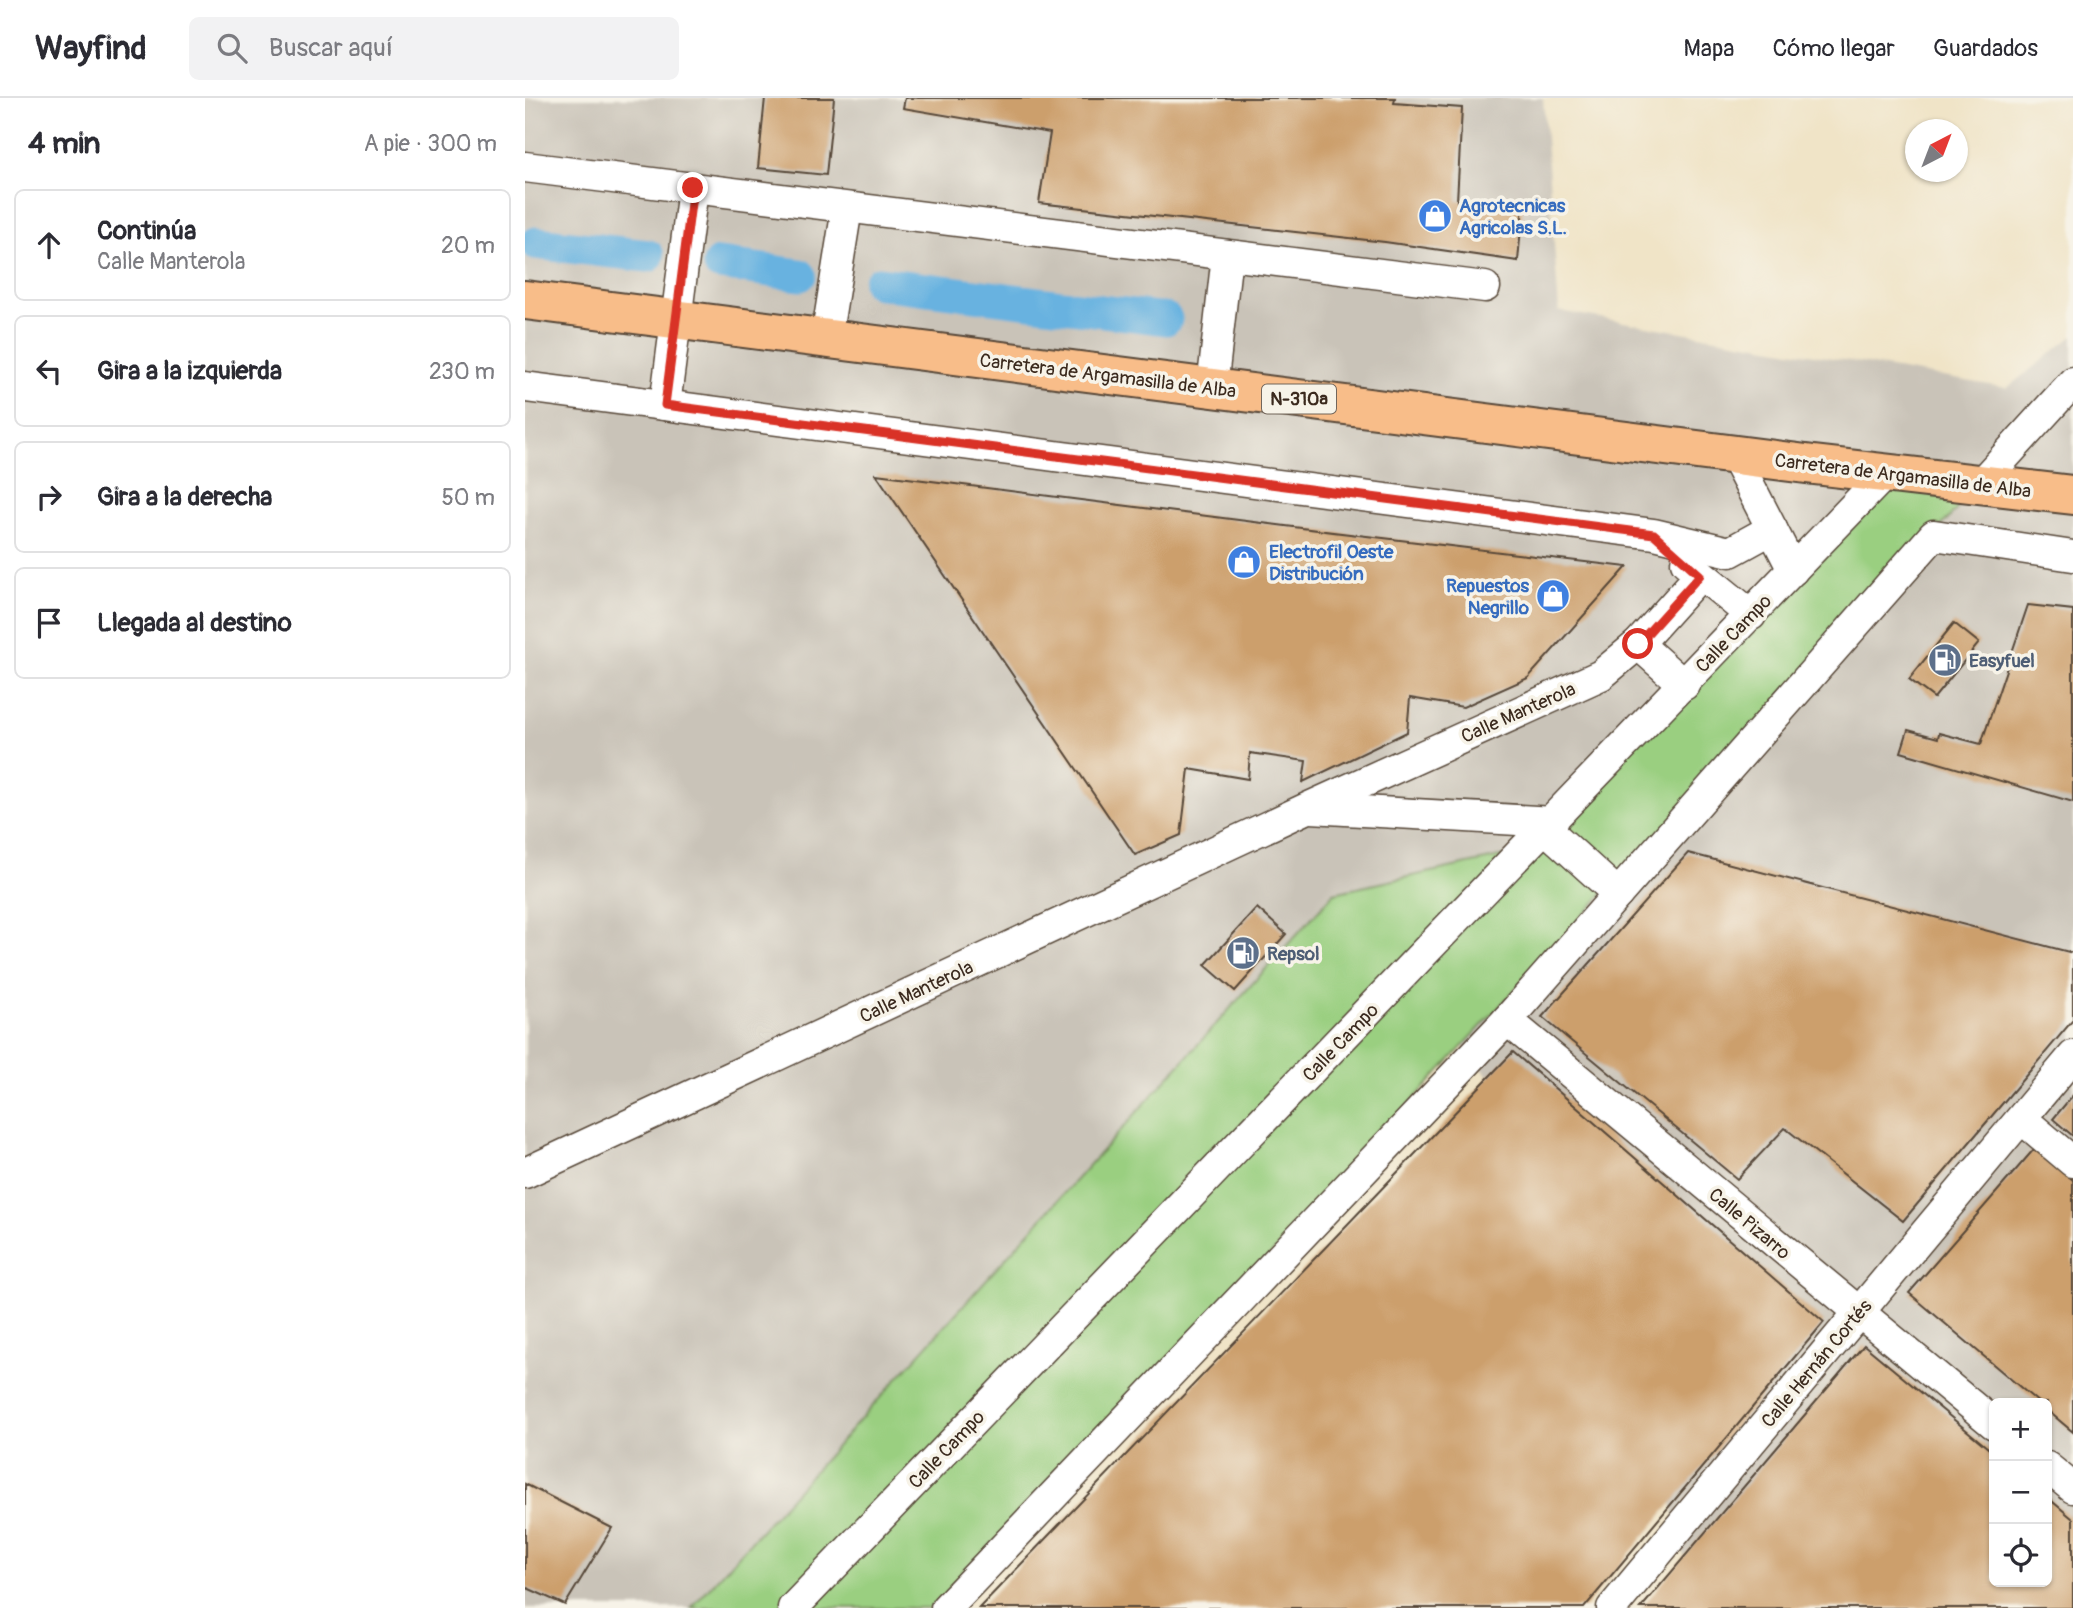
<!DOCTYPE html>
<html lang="es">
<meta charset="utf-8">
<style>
:root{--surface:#fff;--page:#f2f2f3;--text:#2b2b33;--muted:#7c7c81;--line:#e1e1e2}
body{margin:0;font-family:Pangolin,sans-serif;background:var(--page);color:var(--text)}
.controls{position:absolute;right:21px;bottom:21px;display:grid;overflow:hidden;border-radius:10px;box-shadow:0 2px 5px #0004}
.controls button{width:63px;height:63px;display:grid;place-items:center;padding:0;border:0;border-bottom:2px solid var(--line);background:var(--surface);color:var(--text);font:35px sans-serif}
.compass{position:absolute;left:1380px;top:21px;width:63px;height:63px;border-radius:50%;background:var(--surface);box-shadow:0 2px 5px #0004;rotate:42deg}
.stop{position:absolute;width:21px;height:21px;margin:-16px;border:5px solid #d93025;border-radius:50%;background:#fff}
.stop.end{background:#d93025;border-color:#fff;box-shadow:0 2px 7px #0008}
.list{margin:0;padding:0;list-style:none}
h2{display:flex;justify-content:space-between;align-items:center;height:91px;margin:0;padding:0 28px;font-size:30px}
h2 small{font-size:23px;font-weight:400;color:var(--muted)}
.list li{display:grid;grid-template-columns:46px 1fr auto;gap:21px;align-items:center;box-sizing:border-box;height:112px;margin:0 14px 14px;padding:0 14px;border:2px solid var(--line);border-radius:10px}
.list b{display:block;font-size:26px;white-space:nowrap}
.list p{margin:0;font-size:23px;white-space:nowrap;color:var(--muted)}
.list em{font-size:23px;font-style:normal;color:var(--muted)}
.icon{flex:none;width:38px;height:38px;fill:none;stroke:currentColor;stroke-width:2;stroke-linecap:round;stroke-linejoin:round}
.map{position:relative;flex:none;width:1548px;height:1510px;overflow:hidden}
header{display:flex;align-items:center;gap:42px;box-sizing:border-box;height:98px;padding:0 35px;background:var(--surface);border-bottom:2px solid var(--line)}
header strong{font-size:33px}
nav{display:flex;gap:38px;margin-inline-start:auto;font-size:24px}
.search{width:490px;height:63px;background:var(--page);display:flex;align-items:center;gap:18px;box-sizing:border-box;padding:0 24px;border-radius:10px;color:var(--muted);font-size:26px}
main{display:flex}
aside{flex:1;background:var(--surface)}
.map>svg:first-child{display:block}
.industrial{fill:#c9c3b8;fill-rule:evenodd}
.green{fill:#9acf80;stroke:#6a7c4f;stroke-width:2}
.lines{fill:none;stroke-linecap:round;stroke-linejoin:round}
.canal{stroke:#68b2e0;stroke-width:33}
.building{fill:#cc9f6c}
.minor-casing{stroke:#564637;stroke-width:33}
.highway-casing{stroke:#564637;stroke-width:42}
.minor{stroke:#fff;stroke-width:30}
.highway{stroke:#f8bd89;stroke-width:38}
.route{stroke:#d93025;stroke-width:9}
.labels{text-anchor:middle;stroke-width:7;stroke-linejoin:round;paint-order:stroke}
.shield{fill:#f7f3e8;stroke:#73665b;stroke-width:2}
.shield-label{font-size:18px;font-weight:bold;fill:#3b2a1e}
.shop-label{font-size:19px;font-weight:bold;fill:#366cbe;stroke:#f7f3e8;text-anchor:start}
.street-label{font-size:19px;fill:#3b2a1e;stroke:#f7f3e8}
.service-label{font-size:19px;font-weight:bold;fill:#4e5e75;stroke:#f7f3e8;text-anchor:start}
</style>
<header>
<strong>Wayfind</strong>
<div class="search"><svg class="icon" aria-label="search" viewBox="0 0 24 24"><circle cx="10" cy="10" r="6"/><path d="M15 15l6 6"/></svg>Buscar aquí</div>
<nav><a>Mapa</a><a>Cómo llegar</a><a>Guardados</a></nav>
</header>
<main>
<aside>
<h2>4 min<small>A pie · 300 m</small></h2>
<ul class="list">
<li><svg class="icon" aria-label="ahead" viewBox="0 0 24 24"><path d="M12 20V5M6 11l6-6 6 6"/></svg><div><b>Continúa</b><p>Calle Manterola</p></div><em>20 m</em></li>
<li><svg class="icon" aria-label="left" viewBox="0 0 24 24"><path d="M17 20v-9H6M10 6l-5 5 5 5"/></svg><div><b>Gira a la izquierda</b></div><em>230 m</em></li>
<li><svg class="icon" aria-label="right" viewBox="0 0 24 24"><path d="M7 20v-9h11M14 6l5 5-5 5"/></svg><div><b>Gira a la derecha</b></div><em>50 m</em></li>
<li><svg class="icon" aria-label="arrive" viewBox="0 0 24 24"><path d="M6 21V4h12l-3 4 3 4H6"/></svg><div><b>Llegada al destino</b></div></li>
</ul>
</aside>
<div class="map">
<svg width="1548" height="1510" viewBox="0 0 1548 1510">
<rect width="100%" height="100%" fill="#f7f3e8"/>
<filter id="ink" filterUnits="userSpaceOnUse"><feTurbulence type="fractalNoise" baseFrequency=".0143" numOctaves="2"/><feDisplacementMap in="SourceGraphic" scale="14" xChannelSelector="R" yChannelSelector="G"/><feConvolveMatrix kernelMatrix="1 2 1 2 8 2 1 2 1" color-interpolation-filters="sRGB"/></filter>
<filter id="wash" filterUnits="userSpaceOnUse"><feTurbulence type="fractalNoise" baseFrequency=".00686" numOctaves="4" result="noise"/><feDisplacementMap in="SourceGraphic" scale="28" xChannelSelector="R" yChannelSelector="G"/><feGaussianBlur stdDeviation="1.57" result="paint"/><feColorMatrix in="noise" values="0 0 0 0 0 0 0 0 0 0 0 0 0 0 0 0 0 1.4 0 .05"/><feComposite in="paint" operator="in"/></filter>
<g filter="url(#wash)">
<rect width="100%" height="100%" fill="#f0e4c7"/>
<!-- industrial -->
<path class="industrial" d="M 0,0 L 1018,0 L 1034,213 L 1482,290 L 1548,238 L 1548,1510 L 1171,1510 L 1078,1114 L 809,795 L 166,1510 L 0,1510 ZM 1469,1305 L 1522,1305 L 1522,1484 L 1469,1484 Z"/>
<!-- green -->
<path class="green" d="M 1361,375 L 1456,385 L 421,1510 L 166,1510 L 809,795 L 998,754 Z"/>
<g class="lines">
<!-- canal -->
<g class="canal">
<path d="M 11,145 L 123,158"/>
<path d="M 194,166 L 275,177"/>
<path d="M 354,185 L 641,221"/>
</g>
</g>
<g id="blocks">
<!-- building -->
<g class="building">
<path d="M 240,0 L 309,0 L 301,77 L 233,70 Z"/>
<path d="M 380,0 L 870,0 L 869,5 L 937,10 L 932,103 L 998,106 L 993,163 L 860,144 L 514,105 L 525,35 L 378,10 Z"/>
<path d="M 351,376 L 808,434 L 1102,469 L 1003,580 L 938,609 L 885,600 L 882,634 L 778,684 L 781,663 L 725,655 L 723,681 L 664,671 L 656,737 L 610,757 Z"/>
<path d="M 1503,507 L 1548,512 L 1548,704 L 1376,654 L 1383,632 L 1413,640 L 1414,635 L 1456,646 Z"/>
<path d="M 1429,525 L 1454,545 L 1409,600 L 1384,581 Z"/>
<path d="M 1163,755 L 1548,855 L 1548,922 L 1378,1123 L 1260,1030 L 1212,1081 L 1017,919 Z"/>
<path d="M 732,810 L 761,836 L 710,893 L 680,867 Z"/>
<path d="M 988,954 L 1299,1224 L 1059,1510 L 454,1510 Z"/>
<path d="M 1548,997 L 1548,1038 L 1528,1021 Z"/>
<path d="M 1510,1050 L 1548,1082 L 1548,1334 L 1522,1312 L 1522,1305 L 1514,1305 L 1384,1195 Z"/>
<path d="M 1339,1247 L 1469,1355 L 1469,1484 L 1522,1484 L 1522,1399 L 1548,1421 L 1548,1510 L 1116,1510 Z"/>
<path d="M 0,1386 L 87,1430 L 40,1507 L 0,1489 Z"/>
</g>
</g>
</g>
<g filter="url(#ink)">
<use href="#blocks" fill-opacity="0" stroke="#564637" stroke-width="2"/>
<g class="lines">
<!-- minor casing -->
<g class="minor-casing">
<g id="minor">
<path d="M 0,69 L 960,189"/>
<path d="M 301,241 L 322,110"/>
<path d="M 0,289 L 1129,436 L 1205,454 L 1247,431"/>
<path d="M 687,290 L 702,157"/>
<path d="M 140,307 L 168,91"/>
<path d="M 1209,357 L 1268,472"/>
<path d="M 1456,385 L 1548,284"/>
<path d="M 1161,464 L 1226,517"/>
<path d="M 1113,546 L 1159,587"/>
<path d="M 786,710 L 1028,724"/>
<path d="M 1021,731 L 1093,796"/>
<path d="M 982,922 L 1469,1326"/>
<path d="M 1497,1021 L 1548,1064"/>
<path d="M 0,1075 L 782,710 L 1076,577 L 1113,546 L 1175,477"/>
<path d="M 1522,1369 L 1548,1390"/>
<path d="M 268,1510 L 1361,375"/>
<path d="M 421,1510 L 982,922 L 1409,437 L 1548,458"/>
<path d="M 1087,1510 L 1548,958"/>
</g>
</g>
<!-- highway casing -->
<g class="highway-casing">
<path id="highway" d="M 0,202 L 1289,367 L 1548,397"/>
</g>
<!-- minor -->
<use href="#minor" class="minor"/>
<!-- highway -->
<use href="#highway" class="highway"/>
</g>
</g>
<g class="lines" filter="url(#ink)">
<!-- route -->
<path class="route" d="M 168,90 L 140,307 L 1129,436 L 1175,477 L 1113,546"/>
</g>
<!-- icons -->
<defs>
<g id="shop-disc" transform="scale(1.75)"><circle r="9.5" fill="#3f7fe0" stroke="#f7f3e8"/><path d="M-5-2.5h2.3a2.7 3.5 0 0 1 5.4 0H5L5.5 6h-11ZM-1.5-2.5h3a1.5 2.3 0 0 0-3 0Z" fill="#fff"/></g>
<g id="fuel-disc" transform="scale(1.75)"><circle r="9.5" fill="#5c6f8a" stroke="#f7f3e8"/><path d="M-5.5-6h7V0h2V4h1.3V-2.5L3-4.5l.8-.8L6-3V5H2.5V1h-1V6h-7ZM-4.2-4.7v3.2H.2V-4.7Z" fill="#fff"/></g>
</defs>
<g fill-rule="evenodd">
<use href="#shop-disc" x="910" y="118"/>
<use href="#shop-disc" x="719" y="464"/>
<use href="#shop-disc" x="1028" y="498"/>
<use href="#fuel-disc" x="1420" y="562"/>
<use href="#fuel-disc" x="718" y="855"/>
</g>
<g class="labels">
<!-- shield labels -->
<rect class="shield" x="737" y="286.5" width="74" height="29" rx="5"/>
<g class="shield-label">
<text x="774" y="307">N-310a</text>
</g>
<!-- shop labels -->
<g class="shop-label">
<text x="934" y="114">Agrotecnicas<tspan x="934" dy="22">Agricolas S.L.</tspan></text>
<text x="744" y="460">Electrofil Oeste<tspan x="744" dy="22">Distribución</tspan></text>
<text x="1004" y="494" text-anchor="end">Repuestos<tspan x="1004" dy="22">Negrillo</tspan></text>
</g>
<!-- street labels -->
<g class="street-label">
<text transform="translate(583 277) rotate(7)" y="7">Carretera de Argamasilla de Alba</text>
<text transform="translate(1378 377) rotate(7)" y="7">Carretera de Argamasilla de Alba</text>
<text transform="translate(1208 535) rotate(-46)" y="7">Calle Campo</text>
<text transform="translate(993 614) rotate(-24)" y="7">Calle Manterola</text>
<text transform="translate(391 893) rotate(-25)" y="7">Calle Manterola</text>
<text transform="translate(815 944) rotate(-46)" y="7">Calle Campo</text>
<text transform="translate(1225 1125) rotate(40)" y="7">Calle Pizarro</text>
<text transform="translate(1291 1265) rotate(-50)" y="7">Calle Hernán Cortés</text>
<text transform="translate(421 1351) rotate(-46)" y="7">Calle Campo</text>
</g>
<!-- service labels -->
<g class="service-label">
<text x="1444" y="569">Easyfuel</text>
<text x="742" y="862">Repsol</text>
</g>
</g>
</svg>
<div class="controls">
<button>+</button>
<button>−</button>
<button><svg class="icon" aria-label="locate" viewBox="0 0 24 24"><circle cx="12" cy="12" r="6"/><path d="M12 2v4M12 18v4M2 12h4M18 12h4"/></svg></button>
</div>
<svg class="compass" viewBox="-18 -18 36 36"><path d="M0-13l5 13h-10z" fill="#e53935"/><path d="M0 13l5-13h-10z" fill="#7c7c81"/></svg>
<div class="stop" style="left:1113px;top:546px"></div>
<div class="stop end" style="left:168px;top:90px"></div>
</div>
</main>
